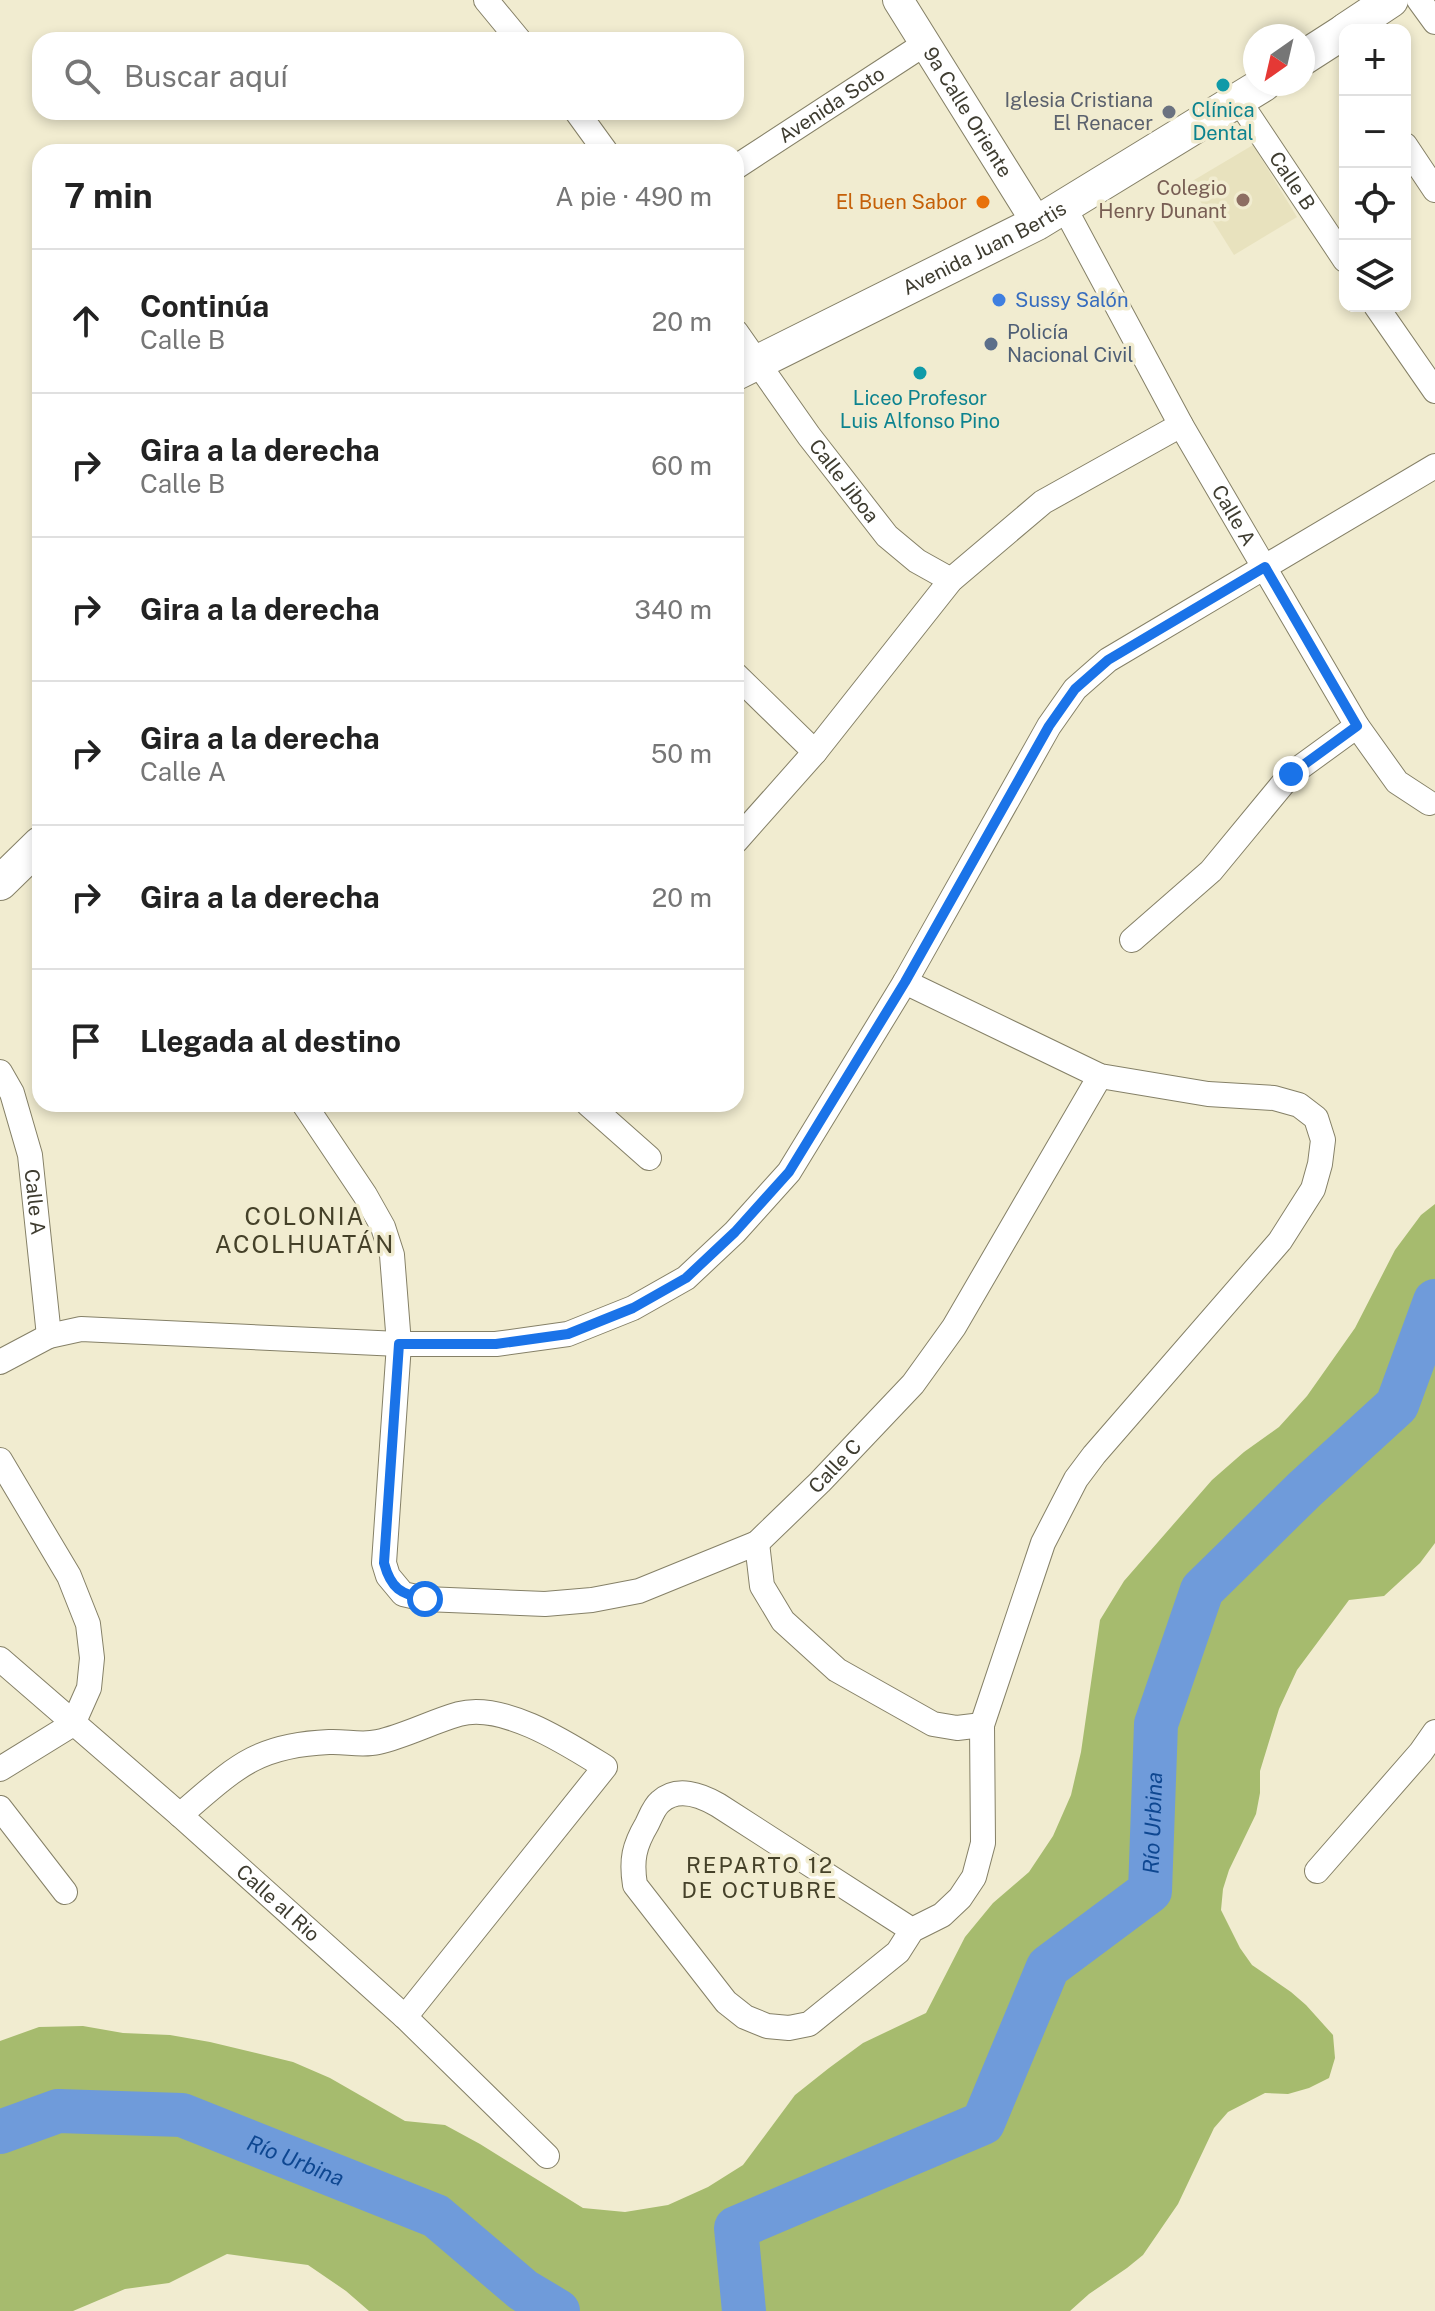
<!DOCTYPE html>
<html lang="es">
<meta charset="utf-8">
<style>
:root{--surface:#fff;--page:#f2f2f2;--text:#222;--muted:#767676;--line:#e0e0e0}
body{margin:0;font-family:"Public Sans",sans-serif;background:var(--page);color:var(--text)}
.controls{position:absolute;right:24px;top:24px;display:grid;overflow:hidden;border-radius:16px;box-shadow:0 4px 12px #0003}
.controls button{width:72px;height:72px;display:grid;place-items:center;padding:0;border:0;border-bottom:2px solid var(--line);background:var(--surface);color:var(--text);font:40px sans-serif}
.compass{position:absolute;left:1243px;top:24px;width:72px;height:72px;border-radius:50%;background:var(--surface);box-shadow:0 4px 12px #0003;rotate:214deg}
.stop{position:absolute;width:24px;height:24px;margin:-18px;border:6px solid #1a73e8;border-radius:50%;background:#fff}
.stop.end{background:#1a73e8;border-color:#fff;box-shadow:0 2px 8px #0008}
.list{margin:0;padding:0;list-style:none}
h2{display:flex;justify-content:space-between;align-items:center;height:104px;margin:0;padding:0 32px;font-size:34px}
h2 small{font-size:26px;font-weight:400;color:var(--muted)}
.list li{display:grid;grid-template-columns:52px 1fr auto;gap:24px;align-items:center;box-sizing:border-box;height:144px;padding:0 32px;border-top:2px solid var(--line)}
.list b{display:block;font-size:30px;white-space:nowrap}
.list p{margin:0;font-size:26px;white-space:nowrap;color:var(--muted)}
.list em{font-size:26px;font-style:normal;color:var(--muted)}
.icon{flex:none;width:44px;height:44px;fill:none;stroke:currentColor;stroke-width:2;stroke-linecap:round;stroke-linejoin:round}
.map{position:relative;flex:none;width:1435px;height:2311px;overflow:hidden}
.search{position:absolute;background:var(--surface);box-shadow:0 4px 12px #0003;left:32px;top:32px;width:712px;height:88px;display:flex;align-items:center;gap:20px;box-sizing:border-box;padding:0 28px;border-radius:24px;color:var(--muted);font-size:30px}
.panel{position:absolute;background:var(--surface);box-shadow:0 4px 12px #0003;left:32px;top:144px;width:712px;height:968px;border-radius:24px}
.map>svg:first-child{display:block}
.built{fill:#e8e2be}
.forest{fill:#a6bb6e}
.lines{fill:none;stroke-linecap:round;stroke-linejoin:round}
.river{stroke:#6f9bda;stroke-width:44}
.minor-casing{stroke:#858067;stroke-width:26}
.tertiary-casing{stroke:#858067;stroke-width:32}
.secondary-casing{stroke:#858067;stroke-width:36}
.minor{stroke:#fff;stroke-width:24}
.tertiary{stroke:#fff;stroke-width:30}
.secondary{stroke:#fff;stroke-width:34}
.route{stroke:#1a73e8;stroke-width:10}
.culture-dot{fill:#0f9aa8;stroke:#f1ecd0;stroke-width:3}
.worship-dot{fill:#6b7280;stroke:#f1ecd0;stroke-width:3}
.education-dot{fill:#8d6e63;stroke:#f1ecd0;stroke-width:3}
.food-dot{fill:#e8710a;stroke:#f1ecd0;stroke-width:3}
.shop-dot{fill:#3f7fe0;stroke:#f1ecd0;stroke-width:3}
.service-dot{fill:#5c6f8a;stroke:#f1ecd0;stroke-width:3}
.labels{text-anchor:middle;stroke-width:7;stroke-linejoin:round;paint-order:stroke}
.worship-label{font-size:20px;fill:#5b616d;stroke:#f1ecd0;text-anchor:end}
.street-label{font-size:20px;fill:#3e3c30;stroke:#f1ecd0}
.culture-label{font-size:20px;fill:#0d838f;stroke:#f1ecd0}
.education-label{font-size:20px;fill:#785e54;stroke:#f1ecd0;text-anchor:end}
.food-label{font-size:20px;fill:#c56008;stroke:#f1ecd0;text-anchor:end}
.shop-label{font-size:20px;fill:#366cbe;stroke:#f1ecd0;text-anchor:start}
.service-label{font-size:20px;fill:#4e5e75;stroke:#f1ecd0;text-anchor:start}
.water-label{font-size:22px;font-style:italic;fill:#0e4791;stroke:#f1ecd0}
.neighbourhood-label{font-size:22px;letter-spacing:2px;fill:#454129;stroke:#f1ecd0}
.quarter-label{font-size:24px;letter-spacing:2px;fill:#454129;stroke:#f1ecd0}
</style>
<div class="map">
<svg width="1435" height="2311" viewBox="0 0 1435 2311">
<rect width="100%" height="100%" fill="#f1ecd0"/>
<!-- built -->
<path class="built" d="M 1253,145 L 1297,217 L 1234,255 L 1189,183 Z"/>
<!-- forest -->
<path class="forest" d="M 1435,1204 L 1435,1543 L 1420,1563 L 1384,1596 L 1349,1600 L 1297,1670 L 1279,1709 L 1260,1771 L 1260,1793 L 1256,1814 L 1229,1870 L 1223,1889 L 1221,1910 L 1240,1948 L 1252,1965 L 1291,1992 L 1306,2005 L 1333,2035 L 1335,2058 L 1329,2078 L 1309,2088 L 1288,2094 L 1265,2093 L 1228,2112 L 1214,2128 L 1178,2204 L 1143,2255 L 1127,2268 L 1089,2294 L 1070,2311 L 369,2311 L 346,2291 L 308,2265 L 227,2254 L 169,2283 L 125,2289 L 73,2311 L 0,2311 L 0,2041 L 39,2027 L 83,2026 L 123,2033 L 170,2035 L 210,2042 L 293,2062 L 330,2078 L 405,2121 L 445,2125 L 480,2144 L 583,2208 L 625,2212 L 668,2205 L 708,2187 L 743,2165 L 795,2095 L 829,2068 L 863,2043 L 926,2013 L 965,1937 L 993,1903 L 1029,1872 L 1053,1836 L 1071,1795 L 1081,1752 L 1100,1620 L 1124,1581 L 1212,1480 L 1244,1452 L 1279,1427 L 1307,1396 L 1355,1328 L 1395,1250 L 1421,1215 Z"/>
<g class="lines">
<!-- river -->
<g class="river">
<path id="s1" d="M 0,2132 L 58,2111 L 182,2115 L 436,2216 L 523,2290 L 558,2311"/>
<path id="s2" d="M 744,2311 L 736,2228 L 983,2123 L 1048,1967 L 1150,1891 L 1156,1724 L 1202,1590 L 1305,1489 L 1397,1405 L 1435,1301"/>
</g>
<!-- minor casing -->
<g class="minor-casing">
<g id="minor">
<path d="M 486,0 L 519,40"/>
<path d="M 1419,0 L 1435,22"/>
<path id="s3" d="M 1239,101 L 1345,260"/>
<path d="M 577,112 L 606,152"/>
<path d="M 1405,145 L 1435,190"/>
<path id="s4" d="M 736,167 L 926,43"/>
<path id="s5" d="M 1064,207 L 1181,425 L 1357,726 L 1397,782 L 1429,803"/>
<path d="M 1376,306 L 1435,391"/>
<path id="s6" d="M 736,332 L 809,436 L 887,536 L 917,561 L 951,580"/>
<path d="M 736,675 L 815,752"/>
<path d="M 736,841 L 815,752 L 951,580 L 1043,502 L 1181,425"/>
<path d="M 1132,940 L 1211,871 L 1291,774 L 1357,726"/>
<path d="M 905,982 L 1100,1076 L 1208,1094 L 1274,1098 L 1299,1105 L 1316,1118 L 1323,1140 L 1320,1164 L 1313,1189 L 1280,1241 L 1094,1455 L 1076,1479 L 1043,1543 L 982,1725 L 983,1843 L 974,1877 L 960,1898 L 942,1915 L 912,1930 L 718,1805 C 701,1795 677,1786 660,1802 C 654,1807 650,1818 647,1824 C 634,1846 631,1860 635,1885 L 726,2002 L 745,2017 L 767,2026 L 789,2028 L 809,2024 L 898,1952 L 912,1930"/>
<path id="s7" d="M 0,1072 L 12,1093 L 30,1155 L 49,1336"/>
<path id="s8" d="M 304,1104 L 365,1195 L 383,1227 L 392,1255 L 399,1344 L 384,1563 L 388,1576 L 403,1594 L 425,1599 L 545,1604 L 592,1600 L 639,1591 L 757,1543 L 820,1482 L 913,1384 L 954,1327 L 1100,1076"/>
<path d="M 588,1104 L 649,1158"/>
<path d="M 0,1362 L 49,1336 L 81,1329 L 399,1344 L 496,1344 L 568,1334 L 633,1308 L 686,1278 L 735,1232 L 789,1172 L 905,982 L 1049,726 L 1075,689 L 1108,660 L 1435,466"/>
<path d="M 0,1460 L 69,1576 L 88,1624 L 92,1658 L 89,1688 L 73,1724 L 0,1769"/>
<path d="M 757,1543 L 762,1586 L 783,1621 L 837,1670 L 933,1724 L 957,1728 L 982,1725"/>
<path id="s9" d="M 0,1659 L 180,1815 L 405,2017 L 547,2156"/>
<path d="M 0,1808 L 65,1892"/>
<path d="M 180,1815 C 234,1769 255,1745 329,1742 C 346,1741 361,1746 378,1742 C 405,1736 431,1722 459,1714 C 504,1702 568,1744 605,1767 L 405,2017"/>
<path d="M 1317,1871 L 1421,1752 L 1435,1732"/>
</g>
</g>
<!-- tertiary casing -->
<g class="tertiary-casing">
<g id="tertiary">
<path id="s10" d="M 898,0 L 1037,223"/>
</g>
</g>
<!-- secondary casing -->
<g class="secondary-casing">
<g id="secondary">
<path d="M 1346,30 L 1391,0"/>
<path d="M 1303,58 L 1345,31"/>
<path id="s11" d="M 736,373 L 1037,223 L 1264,84"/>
<path d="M 0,883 L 40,844"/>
</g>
</g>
<!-- minor -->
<use href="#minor" class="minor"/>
<!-- tertiary -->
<use href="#tertiary" class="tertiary"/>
<!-- secondary -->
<use href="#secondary" class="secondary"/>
</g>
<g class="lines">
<!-- route -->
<path class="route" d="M 425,1599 C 401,1594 391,1589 384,1563 L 399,1344 L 496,1344 L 568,1334 L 633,1308 L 686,1278 L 735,1232 L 789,1172 L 905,982 L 1049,726 L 1075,689 L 1108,660 L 1265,567 L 1357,726 L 1291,774"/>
</g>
<!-- markers -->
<g class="culture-dot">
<circle cx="1223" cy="85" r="8"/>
<circle cx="920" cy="373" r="8"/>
</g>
<circle class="worship-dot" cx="1169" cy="112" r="8"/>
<circle class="education-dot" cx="1243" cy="200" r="8"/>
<circle class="food-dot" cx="983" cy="202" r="8"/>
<circle class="shop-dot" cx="999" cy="300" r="8"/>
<circle class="service-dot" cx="991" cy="344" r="8"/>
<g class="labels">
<!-- worship labels -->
<g class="worship-label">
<text x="1153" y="107">Iglesia Cristiana<tspan x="1153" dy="23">El Renacer</tspan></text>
</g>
<!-- street labels -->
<g class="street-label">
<text dy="7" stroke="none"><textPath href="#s4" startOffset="114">Avenida Soto</textPath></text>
<text dy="7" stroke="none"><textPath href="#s10" startOffset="132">9a Calle Oriente</textPath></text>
<text dy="7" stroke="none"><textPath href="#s3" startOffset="96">Calle B</textPath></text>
<text dy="7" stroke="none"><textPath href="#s11" startOffset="278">Avenida Juan Bertis</textPath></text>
<text dy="7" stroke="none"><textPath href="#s6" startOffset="184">Calle Jiboa</textPath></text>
<text dy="7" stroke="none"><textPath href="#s5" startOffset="352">Calle A</textPath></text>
<text dy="7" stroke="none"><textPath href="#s7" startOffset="136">Calle A</textPath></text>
<text dy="7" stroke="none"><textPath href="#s8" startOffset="996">Calle C</textPath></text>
<text dy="7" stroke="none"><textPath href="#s9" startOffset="370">Calle al Rio</textPath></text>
</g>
<!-- culture labels -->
<g class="culture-label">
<text x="1223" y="117">Clínica<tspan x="1223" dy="23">Dental</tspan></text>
<text x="920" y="405">Liceo Profesor<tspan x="920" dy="23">Luis Alfonso Pino</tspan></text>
</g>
<!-- education labels -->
<g class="education-label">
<text x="1227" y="195">Colegio<tspan x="1227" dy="23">Henry Dunant</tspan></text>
</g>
<!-- food labels -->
<g class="food-label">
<text x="967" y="209">El Buen Sabor</text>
</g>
<!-- shop labels -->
<g class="shop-label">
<text x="1015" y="307">Sussy Salón</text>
</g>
<!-- service labels -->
<g class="service-label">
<text x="1007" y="339">Policía<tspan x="1007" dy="23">Nacional Civil</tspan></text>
</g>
<!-- water labels -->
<g class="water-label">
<text dy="8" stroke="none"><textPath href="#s2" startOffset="716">Río Urbina</textPath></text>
<text dy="8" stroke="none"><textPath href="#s1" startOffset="308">Río Urbina</textPath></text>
</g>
<!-- neighbourhood labels -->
<g class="neighbourhood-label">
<text x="760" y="1873">REPARTO 12<tspan x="760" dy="25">DE OCTUBRE</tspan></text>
</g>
<!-- quarter labels -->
<g class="quarter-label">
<text x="305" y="1225">COLONIA<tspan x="305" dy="28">ACOLHUATÁN</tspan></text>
</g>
</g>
</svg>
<div class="controls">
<button>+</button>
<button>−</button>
<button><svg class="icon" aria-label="locate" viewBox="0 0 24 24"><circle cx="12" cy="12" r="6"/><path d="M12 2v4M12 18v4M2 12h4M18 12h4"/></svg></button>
<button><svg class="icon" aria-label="layers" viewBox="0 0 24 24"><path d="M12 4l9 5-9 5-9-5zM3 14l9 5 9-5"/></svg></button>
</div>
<svg class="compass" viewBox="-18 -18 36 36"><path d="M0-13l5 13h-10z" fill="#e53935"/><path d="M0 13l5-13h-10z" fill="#767676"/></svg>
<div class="stop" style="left:425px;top:1599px"></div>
<div class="stop end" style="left:1291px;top:774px"></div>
<div class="search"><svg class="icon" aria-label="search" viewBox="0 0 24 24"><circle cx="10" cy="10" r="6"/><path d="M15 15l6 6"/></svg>Buscar aquí</div>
<section class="panel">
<h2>7 min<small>A pie · 490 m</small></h2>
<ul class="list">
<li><svg class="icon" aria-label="ahead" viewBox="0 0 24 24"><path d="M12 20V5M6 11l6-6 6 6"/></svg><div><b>Continúa</b><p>Calle B</p></div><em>20 m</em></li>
<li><svg class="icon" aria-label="right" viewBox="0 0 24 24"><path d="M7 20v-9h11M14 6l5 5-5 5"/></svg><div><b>Gira a la derecha</b><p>Calle B</p></div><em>60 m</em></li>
<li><svg class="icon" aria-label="right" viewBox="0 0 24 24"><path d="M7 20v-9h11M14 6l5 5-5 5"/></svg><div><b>Gira a la derecha</b></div><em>340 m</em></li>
<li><svg class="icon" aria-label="right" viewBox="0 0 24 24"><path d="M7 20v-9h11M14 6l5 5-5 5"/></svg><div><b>Gira a la derecha</b><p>Calle A</p></div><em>50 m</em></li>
<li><svg class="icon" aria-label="right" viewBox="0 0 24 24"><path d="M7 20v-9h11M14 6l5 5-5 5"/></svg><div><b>Gira a la derecha</b></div><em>20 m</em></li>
<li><svg class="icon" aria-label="arrive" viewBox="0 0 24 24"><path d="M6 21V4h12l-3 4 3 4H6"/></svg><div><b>Llegada al destino</b></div></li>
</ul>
</section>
</div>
